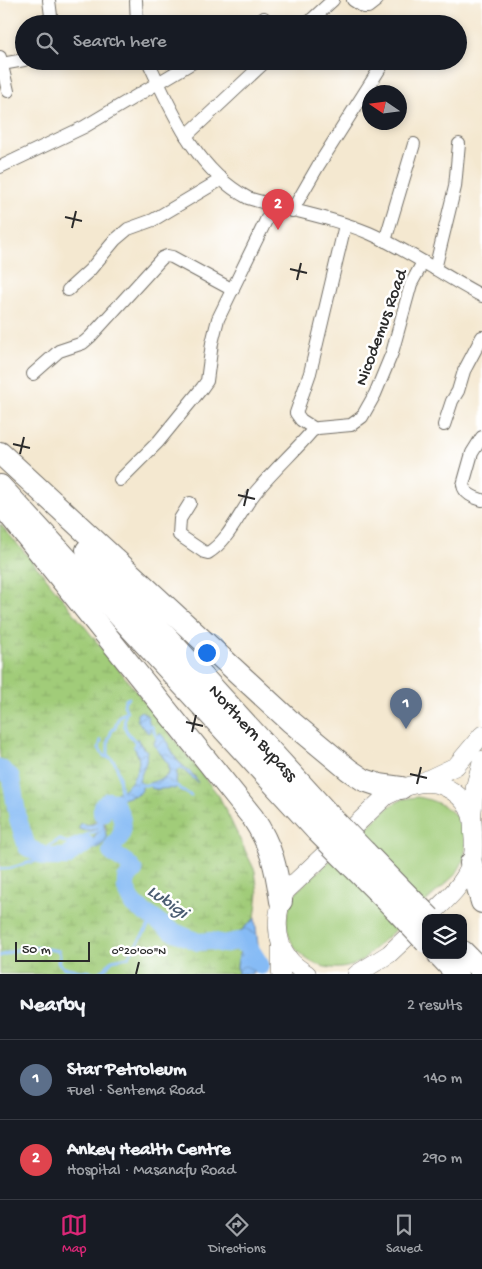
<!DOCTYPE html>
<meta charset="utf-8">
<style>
:root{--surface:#171b24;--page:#20242c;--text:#f1f3f6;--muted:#9ea1a6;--line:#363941;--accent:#db2777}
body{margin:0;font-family:"Gochi Hand",sans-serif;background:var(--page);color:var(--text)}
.controls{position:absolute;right:15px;bottom:15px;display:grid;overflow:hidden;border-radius:10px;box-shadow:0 2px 8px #0003}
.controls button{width:45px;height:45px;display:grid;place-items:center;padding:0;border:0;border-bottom:1px solid var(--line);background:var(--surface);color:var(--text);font:25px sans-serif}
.compass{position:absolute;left:362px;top:85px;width:45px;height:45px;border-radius:50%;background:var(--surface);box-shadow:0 2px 8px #0003;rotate:283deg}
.scale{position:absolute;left:15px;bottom:12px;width:75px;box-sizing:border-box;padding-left:5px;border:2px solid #2b2b2b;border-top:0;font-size:14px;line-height:18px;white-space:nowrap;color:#2b2b2b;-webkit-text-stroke:4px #fff;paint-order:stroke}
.you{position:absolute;left:206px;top:652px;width:18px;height:18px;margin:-12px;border:4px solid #fff;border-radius:50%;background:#1a73e8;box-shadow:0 0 0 8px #1a73e833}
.badge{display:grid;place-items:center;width:32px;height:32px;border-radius:50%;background:var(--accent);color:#fff;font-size:16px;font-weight:700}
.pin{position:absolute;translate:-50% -41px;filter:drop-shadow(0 1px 2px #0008)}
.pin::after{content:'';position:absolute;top:26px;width:18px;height:15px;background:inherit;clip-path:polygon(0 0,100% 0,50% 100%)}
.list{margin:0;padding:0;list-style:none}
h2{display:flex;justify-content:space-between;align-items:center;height:65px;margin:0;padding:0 20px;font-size:21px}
h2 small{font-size:16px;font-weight:400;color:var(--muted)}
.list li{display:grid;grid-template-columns:32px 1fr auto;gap:15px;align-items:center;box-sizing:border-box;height:80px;padding:0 20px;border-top:1px solid var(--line)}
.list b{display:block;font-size:19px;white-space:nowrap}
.list p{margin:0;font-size:16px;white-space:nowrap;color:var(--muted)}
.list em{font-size:16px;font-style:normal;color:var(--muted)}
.icon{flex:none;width:28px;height:28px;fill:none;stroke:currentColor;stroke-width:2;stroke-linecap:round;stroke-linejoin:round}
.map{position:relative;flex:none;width:482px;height:974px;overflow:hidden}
.search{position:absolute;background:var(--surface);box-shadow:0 2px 8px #0003;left:15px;right:15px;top:15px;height:55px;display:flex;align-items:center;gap:12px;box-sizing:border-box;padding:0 18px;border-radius:28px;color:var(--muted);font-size:19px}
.sheet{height:225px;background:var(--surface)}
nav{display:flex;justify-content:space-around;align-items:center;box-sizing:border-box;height:70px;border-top:1px solid var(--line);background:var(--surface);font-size:14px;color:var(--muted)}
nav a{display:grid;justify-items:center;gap:2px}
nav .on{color:var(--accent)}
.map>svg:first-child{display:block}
.grass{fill:#a1cc79;stroke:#667c52}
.wetland{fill:url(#wetland-marsh);stroke:#667c52;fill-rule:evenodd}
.water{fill:url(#water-waves);stroke:#587390}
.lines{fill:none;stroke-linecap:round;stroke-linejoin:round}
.stream{stroke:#86bbf5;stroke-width:3}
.river{stroke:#86bbf5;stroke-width:18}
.minor-casing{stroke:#716d65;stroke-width:14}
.secondary-casing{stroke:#716d65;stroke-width:19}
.motorway-casing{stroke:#716d65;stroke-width:24}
.minor{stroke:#fff;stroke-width:12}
.secondary{stroke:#fff;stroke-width:18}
.motorway{stroke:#fff;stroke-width:22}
.motorway-bridge-casing{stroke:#716d65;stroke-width:24;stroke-linecap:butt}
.motorway-bridge{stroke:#fff;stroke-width:22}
.ticks{fill:none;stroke:#2b2b2b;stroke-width:2}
.labels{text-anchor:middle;stroke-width:5;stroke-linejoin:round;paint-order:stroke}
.street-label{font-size:18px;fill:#2b2b2b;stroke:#fff}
.water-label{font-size:19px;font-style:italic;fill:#4b5d72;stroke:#fff}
.ticks-label{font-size:12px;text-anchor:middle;fill:#2b2b2b;stroke:#fff;stroke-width:5;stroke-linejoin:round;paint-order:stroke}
</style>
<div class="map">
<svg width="482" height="974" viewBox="0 0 482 974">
<defs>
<pattern id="wetland-marsh" width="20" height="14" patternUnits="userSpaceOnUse" patternTransform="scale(1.25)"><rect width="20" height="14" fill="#a1cc79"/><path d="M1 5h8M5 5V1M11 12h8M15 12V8" fill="none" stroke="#8baf69"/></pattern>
<pattern id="water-waves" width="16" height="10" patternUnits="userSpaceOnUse" patternTransform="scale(1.25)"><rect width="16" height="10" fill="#86bbf5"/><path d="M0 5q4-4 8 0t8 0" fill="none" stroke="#6e98c7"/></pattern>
</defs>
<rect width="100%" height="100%" fill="#fff"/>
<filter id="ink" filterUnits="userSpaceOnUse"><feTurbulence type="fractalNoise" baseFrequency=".02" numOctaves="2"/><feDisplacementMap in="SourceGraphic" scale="10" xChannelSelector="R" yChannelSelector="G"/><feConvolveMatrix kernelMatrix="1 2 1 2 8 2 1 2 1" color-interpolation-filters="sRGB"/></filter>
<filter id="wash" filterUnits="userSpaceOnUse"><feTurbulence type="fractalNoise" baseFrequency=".0096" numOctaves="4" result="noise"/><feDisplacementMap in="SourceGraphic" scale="20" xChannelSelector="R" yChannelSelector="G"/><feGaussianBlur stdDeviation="1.12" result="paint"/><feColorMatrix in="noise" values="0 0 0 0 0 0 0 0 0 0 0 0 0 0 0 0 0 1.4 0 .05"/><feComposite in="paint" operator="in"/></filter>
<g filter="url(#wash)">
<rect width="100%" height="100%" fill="#f4e8d0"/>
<!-- grass -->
<path class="grass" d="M 417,797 C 450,802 475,825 463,860 C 462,865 458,870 456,874 L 361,961 C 357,963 352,966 347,967 C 316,974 284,950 287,918 C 288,908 292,900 296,892 L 390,806 L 403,799 Z"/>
<!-- wetland -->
<path class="wetland" d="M 0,524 L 43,574 L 219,796 L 255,871 L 258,893 L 255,918 L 233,938 L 231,944 L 235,943 L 240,950 L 237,965 L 238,974 L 0,974 ZM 137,739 C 152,757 142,763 138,782 C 138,785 139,791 139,794 L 122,799 L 113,806 L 109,806 C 105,814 103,822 107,830 L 82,852 L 76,853 L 69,856 L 75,846 L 93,840 L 98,830 L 97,828 L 91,831 L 85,825 C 104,823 94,812 105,801 C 111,794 121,792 128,786 C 133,782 138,768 139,762 C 139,756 136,751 134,747 ZM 166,740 L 177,760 L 196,777 L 193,779 L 182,769 L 177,770 L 176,782 L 168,787 L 156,790 L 163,778 L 169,774 L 169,765 L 158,751 Z"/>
<!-- water -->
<g class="water">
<path d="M 141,711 L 148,716 L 151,732 L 148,733 L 137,720 L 137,714 Z"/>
<path d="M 160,733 C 168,741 171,751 177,760 C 184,769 194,772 198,783 L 182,769 L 177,770 L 176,782 L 177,784 L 175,789 C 166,787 159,791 151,788 L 149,783 L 164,778 L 169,774 L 169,765 L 154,745 L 156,737 Z"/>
<path d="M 137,738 L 142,747 L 147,751 L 146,762 L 139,781 L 142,783 L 142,790 L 139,794 L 122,799 L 113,806 L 109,806 C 107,811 103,819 104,825 C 107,838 109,843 94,849 C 85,853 76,853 67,857 L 75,846 L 93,840 L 98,830 L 97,828 C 90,831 86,832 79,829 L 80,823 C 84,824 91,826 95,823 C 100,819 99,807 104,801 C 111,794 120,793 127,786 C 133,782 138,769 139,762 C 139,756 136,751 134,747 Z"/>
<path d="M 255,918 L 259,954 L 262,962 L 256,971 L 253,971 L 252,974 L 238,974 L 237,965 L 240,950 L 235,943 L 230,944 L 233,938 Z"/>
</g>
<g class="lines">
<!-- stream -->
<g class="stream">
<path d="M 126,712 C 122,727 125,731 135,741 L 135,747"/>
<path d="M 146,724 L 152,727 L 157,738"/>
<path d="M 101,740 L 99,748 L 104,756 L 110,758"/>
<path d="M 174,784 L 191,796"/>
<path d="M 137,785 L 154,785"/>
<path d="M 121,793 C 119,780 120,763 108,756 L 108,741 L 112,730 L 115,728 L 119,716 L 127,712 L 124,705 L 125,700 L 129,698"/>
<path d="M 40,853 C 48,849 53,842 60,840 L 67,843 L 101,829"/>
<path d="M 0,869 C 13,870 16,866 27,863 C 35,861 40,861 46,857"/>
<path d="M 0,956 C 27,945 31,946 59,951 L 60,956 L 58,962 L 64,968 C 73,967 73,971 80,971 C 87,972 90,971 97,973 L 105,969 L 112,960 L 128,957 L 150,924 L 156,920"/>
</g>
<!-- river -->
<g class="river">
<path d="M 0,768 L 11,777 L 18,819 L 27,847 L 46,857 L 67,857 L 74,850 L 86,844"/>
<path d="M 102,814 L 102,806 L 108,801 L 114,802 C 119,811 126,823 121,834 C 119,842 112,843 111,852 C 120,860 128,861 134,871 L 126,879 L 126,889 L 134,905 L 170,930 L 198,942 L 212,941 L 223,944 L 238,941 L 249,947 L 261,966"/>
</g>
</g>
</g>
<g filter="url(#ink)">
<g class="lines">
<!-- minor casing -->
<g class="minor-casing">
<g id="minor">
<path d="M 49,0 L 52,24"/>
<path d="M 136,0 L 137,24"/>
<path d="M 353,0 L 364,7 L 368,7 L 377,0"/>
<path d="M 256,24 L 264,18"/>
<path d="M 307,24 L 333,0"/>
<path d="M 0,57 L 8,91"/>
<path d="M 148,61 C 172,112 196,170 248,198 C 287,210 332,217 369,233 C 408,250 444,276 482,296"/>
<path d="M 2,64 L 24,60"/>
<path d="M 186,136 L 266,61"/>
<path d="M 0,167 L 84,127 L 195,61"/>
<path d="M 292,211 L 318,166 L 384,62"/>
<path d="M 385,241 L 414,144"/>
<path d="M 435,269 L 455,187 L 459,144"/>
<path d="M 68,290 L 90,270 L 115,240 L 128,229 L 153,220 L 222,179"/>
<path d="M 33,374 L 59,351 L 83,343 L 90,337 L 162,258 L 167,256 L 172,257 L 233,290"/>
<path d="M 444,425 L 452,401 L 458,391 L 464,371 L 482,337"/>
<path d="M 315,429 L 301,420 L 296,413 L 310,373 L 345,225"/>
<path d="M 482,437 L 472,453 L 463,485 C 464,493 474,498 482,500"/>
<path d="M 120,480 L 158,442 L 202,388 L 207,381 L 212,343 L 218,319 L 273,206"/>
<path d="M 190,503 L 180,519 L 179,535 L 204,552 L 208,553 C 232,538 241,507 260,487 C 277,467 296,450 312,431 L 318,428 L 351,425 L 362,417 L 375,394 L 392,353 L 411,284 L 423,262"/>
</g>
</g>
<!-- secondary casing -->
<g class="secondary-casing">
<g id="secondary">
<path d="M 420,783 L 456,766 L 482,735"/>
<path d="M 472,815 L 475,787 L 482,760"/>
<path d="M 281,974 L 281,945"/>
<path d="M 307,974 C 301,970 293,965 289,959 C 274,940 275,911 286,891 L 386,796 C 398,790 412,783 426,783 C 445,782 465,797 471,814 C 473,820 473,827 473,833 C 474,842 474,855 471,864 C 463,886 444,902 427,918"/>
<path d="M 357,974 L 389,954 L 424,921"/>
</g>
</g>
<!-- motorway casing -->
<g class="motorway-casing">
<g id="motorway">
<path d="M 0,453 L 290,721 L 349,770 L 364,780 L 379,785 L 401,788"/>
<path d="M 0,486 L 317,831"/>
<path d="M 0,503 L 253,818 C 272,847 276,867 281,901"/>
<path d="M 87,550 L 331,817"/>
<path d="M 365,852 L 410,898"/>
<path d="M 471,863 L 482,902"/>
<path d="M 352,866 L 397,911"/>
<path d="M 463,952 L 482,971"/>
<path d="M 439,955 L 457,974"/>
</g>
</g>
<!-- minor -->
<use href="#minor" class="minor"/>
<!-- secondary -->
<use href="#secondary" class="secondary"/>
<!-- motorway -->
<use href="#motorway" class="motorway"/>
<!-- motorway-bridge casing -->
<g class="motorway-bridge-casing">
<g id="motorway-bridge">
<path d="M 331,817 L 365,852"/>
<path d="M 317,831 L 352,866"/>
<path d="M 410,898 L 430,918"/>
<path d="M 397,911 L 426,942"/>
</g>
</g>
<!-- motorway-bridge -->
<use href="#motorway-bridge" class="motorway-bridge"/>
</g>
</g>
<!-- ticks -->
<path class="ticks" d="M 65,217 L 82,221M 72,228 L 76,211M 290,269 L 307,273M 297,280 L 301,263M 13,444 L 30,448M 20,454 L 24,437M 238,495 L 255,499M 244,506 L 248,489M 186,722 L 203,726M 192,732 L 196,715M 410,774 L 427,778M 417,784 L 421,767M 136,974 L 139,962"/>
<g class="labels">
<!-- street labels -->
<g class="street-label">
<text transform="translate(380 327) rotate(-70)" y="6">Nicodemus Road</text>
<text transform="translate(254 732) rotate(48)" y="6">Northern Bypass</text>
</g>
<!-- water labels -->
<g class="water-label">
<text transform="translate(169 900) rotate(35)" y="7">Lubigi</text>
</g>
</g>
<g class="ticks-label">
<text x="139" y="954">0°20'00"N</text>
</g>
</svg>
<div class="controls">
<button><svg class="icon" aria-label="layers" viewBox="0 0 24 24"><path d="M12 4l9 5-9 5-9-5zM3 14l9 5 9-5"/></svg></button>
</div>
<svg class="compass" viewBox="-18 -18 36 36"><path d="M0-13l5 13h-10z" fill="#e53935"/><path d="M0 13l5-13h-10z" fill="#9ea1a6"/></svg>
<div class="scale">50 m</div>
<div class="you"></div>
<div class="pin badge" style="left:406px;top:729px;background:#5c6f8a">1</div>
<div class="pin badge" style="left:278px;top:230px;background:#e0444e">2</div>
<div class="search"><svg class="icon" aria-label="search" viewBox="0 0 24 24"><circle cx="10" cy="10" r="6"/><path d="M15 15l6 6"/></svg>Search here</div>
</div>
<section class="sheet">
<h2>Nearby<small>2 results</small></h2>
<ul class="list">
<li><span class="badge" style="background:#5c6f8a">1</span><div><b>Star Petroleum</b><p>Fuel · Sentema Road</p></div><em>140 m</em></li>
<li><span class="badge" style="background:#e0444e">2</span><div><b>Ankey Health Centre</b><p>Hospital · Masanafu Road</p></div><em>290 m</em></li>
</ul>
</section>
<nav>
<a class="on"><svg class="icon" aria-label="map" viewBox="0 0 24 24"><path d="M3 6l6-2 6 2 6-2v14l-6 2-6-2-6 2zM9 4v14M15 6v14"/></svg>Map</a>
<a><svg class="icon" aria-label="directions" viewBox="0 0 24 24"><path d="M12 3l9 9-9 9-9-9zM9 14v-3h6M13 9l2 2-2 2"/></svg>Directions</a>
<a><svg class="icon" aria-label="saved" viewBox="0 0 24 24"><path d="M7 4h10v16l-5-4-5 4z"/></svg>Saved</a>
</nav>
